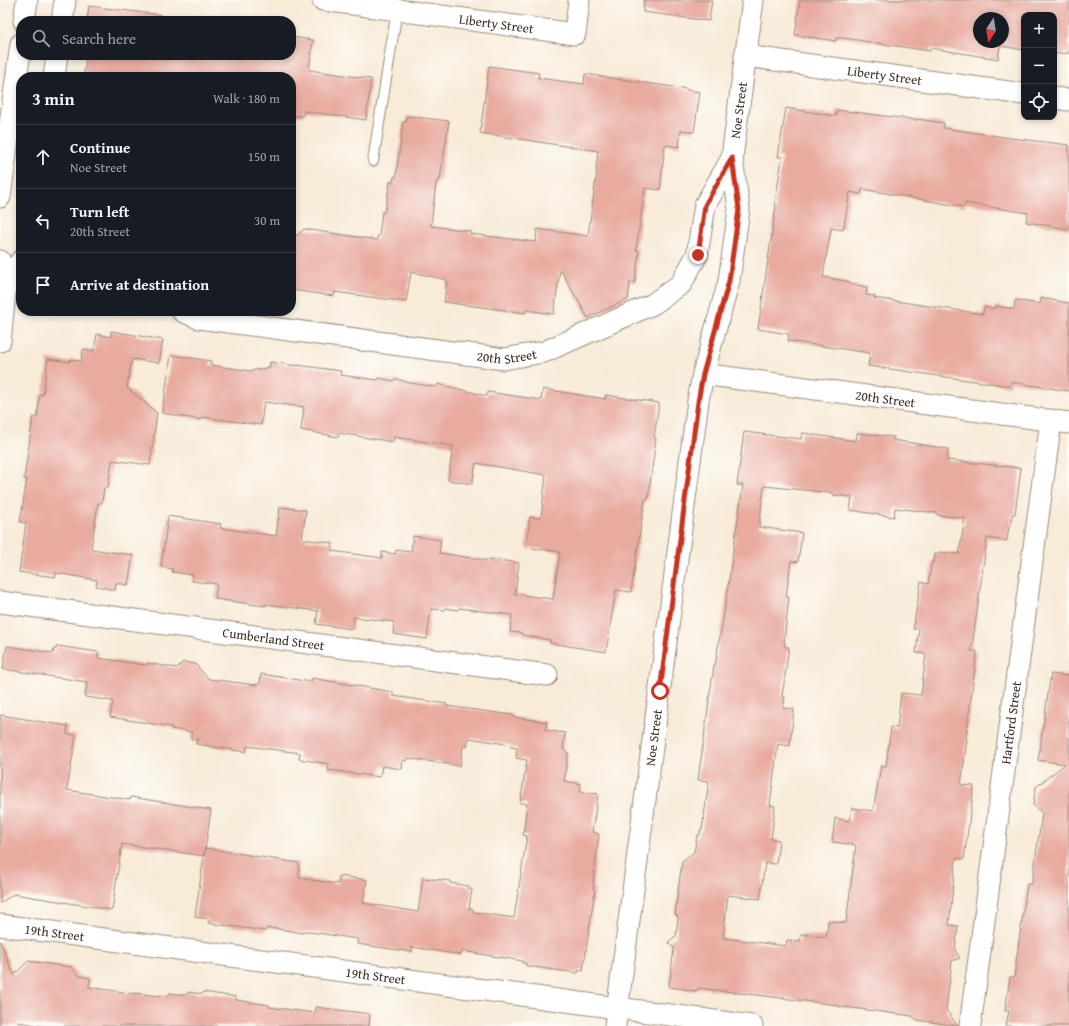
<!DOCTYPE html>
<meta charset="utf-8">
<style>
:root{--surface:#171b24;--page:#20242c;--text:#f1f3f6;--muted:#9ea1a6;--line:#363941}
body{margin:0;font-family:"Gentium Book Plus",serif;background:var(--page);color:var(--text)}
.controls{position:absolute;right:12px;top:12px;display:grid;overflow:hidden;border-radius:8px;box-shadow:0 2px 6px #0003}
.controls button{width:36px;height:36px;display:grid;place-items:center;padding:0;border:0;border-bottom:1px solid var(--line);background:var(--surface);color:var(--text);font:20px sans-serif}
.compass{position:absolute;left:973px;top:12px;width:36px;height:36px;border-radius:50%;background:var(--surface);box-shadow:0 2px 6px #0003;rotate:192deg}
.stop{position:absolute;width:12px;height:12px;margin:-9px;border:3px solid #c8321e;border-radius:50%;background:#fff}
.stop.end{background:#c8321e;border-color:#fff;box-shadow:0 1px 4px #0008}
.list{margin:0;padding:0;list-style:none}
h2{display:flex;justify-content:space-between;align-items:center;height:52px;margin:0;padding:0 16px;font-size:17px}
h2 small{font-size:13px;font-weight:400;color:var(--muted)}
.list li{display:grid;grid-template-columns:26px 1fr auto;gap:12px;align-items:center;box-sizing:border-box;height:64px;padding:0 16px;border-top:1px solid var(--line)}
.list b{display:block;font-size:15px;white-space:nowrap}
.list p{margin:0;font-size:13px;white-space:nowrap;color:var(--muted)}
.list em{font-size:13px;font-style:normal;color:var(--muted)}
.icon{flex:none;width:22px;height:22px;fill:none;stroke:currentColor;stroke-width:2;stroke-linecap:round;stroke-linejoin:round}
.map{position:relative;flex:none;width:1069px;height:1026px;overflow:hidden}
.search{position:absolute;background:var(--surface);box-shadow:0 2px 6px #0003;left:16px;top:16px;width:280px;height:44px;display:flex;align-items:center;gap:10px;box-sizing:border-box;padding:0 14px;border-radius:16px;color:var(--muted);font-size:15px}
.panel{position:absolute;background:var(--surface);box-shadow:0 2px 6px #0003;left:16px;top:72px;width:280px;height:244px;border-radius:16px}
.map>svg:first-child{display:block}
.building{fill:#e9aba0;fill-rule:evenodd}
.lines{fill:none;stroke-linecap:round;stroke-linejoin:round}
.lane-casing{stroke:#9a8a7b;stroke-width:12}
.street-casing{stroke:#9a8a7b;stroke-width:23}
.lane{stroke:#fff;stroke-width:10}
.street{stroke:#fff;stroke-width:21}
.route{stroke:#c8321e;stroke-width:5}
.labels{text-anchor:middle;stroke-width:3;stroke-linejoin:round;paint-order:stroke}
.street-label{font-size:13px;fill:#3b2a1e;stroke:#fdfcf7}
</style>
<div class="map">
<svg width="1069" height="1026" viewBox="0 0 1069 1026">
<rect width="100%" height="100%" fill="#fdfcf7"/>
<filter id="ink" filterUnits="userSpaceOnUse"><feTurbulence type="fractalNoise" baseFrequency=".025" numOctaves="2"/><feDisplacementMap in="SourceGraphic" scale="8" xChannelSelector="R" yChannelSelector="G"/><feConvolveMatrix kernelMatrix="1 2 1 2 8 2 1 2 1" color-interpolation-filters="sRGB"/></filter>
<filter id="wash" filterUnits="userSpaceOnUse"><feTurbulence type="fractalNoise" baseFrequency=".012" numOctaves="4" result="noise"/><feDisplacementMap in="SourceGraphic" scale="16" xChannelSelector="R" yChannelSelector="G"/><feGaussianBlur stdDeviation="0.9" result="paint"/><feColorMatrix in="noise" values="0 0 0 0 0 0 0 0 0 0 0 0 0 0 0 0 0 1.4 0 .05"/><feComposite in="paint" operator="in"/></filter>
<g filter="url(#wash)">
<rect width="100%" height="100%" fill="#f8ebd8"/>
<g id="blocks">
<!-- building -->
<g class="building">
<path d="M 644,0 L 712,0 L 709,21 L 643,12 Z"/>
<path d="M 800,0 L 1069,0 L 1069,53 L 1054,54 L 1054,15 L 1024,15 L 1024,50 L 1000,46 L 998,59 L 930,48 L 930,51 L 843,38 L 836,38 L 836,41 L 795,35 ZM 979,18 L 1003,18 L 1003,42 L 979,42 Z"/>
<path d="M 89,6 L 161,15 L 161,21 L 87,21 Z"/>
<path d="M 291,37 L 313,40 L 309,70 L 371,79 L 366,120 L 304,111 L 303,116 L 291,116 L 291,77 L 83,77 L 86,61 L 83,55 L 291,55 Z"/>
<path d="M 489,66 L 539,73 L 538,78 L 584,84 L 585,74 L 687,89 L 687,90 L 700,92 L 694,132 L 681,130 L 679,147 L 665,145 L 660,190 L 645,188 L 636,250 L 639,250 L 635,283 L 630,282 L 628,299 L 588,318 L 560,269 L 554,314 L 526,310 L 526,313 L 444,302 L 447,280 L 411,272 L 406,302 L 335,292 L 334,296 L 291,290 L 291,240 L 304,229 L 377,240 L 377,236 L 379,236 L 382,212 L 384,212 L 386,206 L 390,182 L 393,182 L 394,177 L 396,177 L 403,122 L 406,122 L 407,116 L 449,121 L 440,180 L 438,180 L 437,183 L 436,183 L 431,226 L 470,231 L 470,234 L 536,242 L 537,229 L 588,236 L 597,171 L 596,170 L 598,151 L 480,133 Z"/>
<path d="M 786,108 L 836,116 L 837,110 L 917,120 L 917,119 L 944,123 L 943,128 L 1011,138 L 1069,145 L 1069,229 L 1026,222 L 1028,213 L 965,203 L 964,207 L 862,189 L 861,194 L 850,192 L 843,230 L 831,228 L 823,277 L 850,282 L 850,284 L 867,287 L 866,295 L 875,296 L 874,298 L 983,314 L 984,307 L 995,309 L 995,306 L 1014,309 L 1015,300 L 1040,304 L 1041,298 L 1069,303 L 1069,391 L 1011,382 L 1010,386 L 868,366 L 870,353 L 788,341 L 789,334 L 758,329 L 776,205 L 775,204 L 782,157 L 778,157 Z"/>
<path d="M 111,331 L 163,340 L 159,363 L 132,359 L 127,388 L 157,413 L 150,465 L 112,460 L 108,488 L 104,488 L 102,503 L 98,503 L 91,549 L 133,555 L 128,585 L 116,583 L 115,590 L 96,586 L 97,580 L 56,573 L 55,577 L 19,572 L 26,523 L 20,522 L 27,479 L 24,479 L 33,417 L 37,418 L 40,394 L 43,395 L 48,359 L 70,362 L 70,359 L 81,361 L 83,349 L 94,351 L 97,334 L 111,337 Z"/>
<path d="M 171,355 L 211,361 L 210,365 L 251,371 L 270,367 L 270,362 L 297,366 L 297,365 L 341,371 L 340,375 L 378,380 L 379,378 L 393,381 L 396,379 L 410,383 L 436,387 L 438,384 L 487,396 L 488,392 L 541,400 L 543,389 L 605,399 L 606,395 L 659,403 L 654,438 L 656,438 L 648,500 L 645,499 L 631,592 L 616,590 L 606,652 L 550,643 L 550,640 L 522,635 L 522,633 L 510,632 L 512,615 L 459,608 L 458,610 L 445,608 L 445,610 L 431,609 L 427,639 L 393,634 L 394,622 L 354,617 L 352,629 L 316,624 L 318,611 L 265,604 L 265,606 L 215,599 L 217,584 L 192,581 L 193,575 L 172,572 L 173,569 L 161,567 L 168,516 L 221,524 L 220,528 L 276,536 L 280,507 L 306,510 L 302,539 L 333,543 L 332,551 L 382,558 L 382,552 L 395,554 L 396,550 L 411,552 L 413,536 L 441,540 L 439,553 L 492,561 L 492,559 L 519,563 L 515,594 L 553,599 L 560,552 L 526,547 L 530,517 L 541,518 L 546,475 L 476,463 L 472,484 L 448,480 L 453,446 L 394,437 L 393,442 L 339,433 L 338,437 L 301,430 L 304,407 L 264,402 L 261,425 L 202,417 L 202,420 L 162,413 Z"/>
<path d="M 744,432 L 801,439 L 802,433 L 856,441 L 857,433 L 894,437 L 893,440 L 948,449 L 947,460 L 1021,468 L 1015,514 L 1012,514 L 1011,527 L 1009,526 L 1007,541 L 987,538 L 973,640 L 971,651 L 977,651 L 966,738 L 967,739 L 961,785 L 974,786 L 964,859 L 956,858 L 949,925 L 958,926 L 955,950 L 960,958 L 952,961 L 946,1010 L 958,1026 L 917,1020 L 912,1016 L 837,1006 L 838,1005 L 699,988 L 695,991 L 669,987 L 674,948 L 668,942 L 676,936 L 678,917 L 675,914 L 682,861 L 694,852 L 697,836 L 700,835 L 700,830 L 702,830 L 709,781 L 698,780 L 714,665 L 715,665 L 723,619 L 743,485 L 737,485 ZM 764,486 L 833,493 L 833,495 L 852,497 L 850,510 L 894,517 L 895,508 L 937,513 L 937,515 L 965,518 L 959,554 L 939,552 L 938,554 L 935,554 L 934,562 L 932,561 L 928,584 L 921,582 L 913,629 L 919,629 L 916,653 L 926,654 L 921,695 L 901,693 L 897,728 L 891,727 L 886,766 L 881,766 L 873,811 L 852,808 L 850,821 L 835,818 L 832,842 L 856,845 L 846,923 L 828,921 L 826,937 L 801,934 L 800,941 L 787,940 L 786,946 L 723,938 L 728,895 L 760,899 L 765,863 L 776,864 L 779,840 L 771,839 L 775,806 L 770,805 L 778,744 L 790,746 L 794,709 L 783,708 L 785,697 L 782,697 L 789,647 L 785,647 L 785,643 L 784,643 L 789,597 L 786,597 L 791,561 L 798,562 L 802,533 L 759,527 Z"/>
<path d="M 7,646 L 53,653 L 54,649 L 56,649 L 57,646 L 98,652 L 98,658 L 146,665 L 147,663 L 177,668 L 183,662 L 195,664 L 209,679 L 256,685 L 256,684 L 260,684 L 261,674 L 311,682 L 312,678 L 393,692 L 393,696 L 447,704 L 446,706 L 513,715 L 513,717 L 547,722 L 545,730 L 565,733 L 563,749 L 568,753 L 564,781 L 581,784 L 580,792 L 598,794 L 592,832 L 599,834 L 593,882 L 594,882 L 593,889 L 595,890 L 583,971 L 579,970 L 578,973 L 548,969 L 526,966 L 526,963 L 522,963 L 523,961 L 462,951 L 461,955 L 412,947 L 412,952 L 357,944 L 358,939 L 304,931 L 303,933 L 273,928 L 272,929 L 267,928 L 265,931 L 208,923 L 209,919 L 195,917 L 205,848 L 299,863 L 299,878 L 338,884 L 339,876 L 367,880 L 363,903 L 418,912 L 423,878 L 451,881 L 450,883 L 469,886 L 468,889 L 472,889 L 469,909 L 473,909 L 473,912 L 514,918 L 527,836 L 523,835 L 527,804 L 520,803 L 527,760 L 516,758 L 517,748 L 511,747 L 511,745 L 469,738 L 467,747 L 463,746 L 460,766 L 407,758 L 407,761 L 403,760 L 402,769 L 382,766 L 380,777 L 328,770 L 329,764 L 299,759 L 300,753 L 247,746 L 246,752 L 196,744 L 197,739 L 191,739 L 192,732 L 171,729 L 172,727 L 110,717 L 113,701 L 85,697 L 87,682 L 3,669 Z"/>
<path d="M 1051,674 L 1069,676 L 1069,1026 L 1006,1026 L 1009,1011 L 1005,1011 L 1010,977 L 1014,977 L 1027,884 L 1032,884 L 1042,813 L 1033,805 L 1036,787 L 1065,764 L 1038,760 Z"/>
<path d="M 0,715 L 68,726 L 67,734 L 76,735 L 67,790 L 130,800 L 131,797 L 211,810 L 204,856 L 122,844 L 112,910 L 14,894 L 0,903 Z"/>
<path d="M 0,941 L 14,975 L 28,961 L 71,967 L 79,976 L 90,978 L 89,987 L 136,994 L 136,993 L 159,996 L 159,995 L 169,996 L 169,993 L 187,995 L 188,992 L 202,994 L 203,992 L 236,997 L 236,1000 L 269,1005 L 269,1007 L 315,1013 L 316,1007 L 370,1014 L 369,1026 L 42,1026 L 18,1022 L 18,1026 L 0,1026 Z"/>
</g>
</g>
</g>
<g filter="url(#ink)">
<use href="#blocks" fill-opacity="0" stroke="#9a8a7b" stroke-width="1"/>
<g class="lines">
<!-- lane casing -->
<g class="lane-casing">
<path id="lane" d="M 373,161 L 397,10"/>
</g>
<!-- street casing -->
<g class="street-casing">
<g id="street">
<path id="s1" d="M 323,0 L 575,34 L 579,0"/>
<path d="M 24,21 L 27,0"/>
<path d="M 62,21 L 65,0"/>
<path id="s2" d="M 745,56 L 1024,94"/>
<path d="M 54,77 L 57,55"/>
<path d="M 1054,98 L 1069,100"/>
<path d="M 0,197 L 21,44"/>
<path d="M 0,261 L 6,282 L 0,341"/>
<path d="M 6,282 L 21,261"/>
<path id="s3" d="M 182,311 L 199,318 L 504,359 L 544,352 L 653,304 L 681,284 L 697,255 L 705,205 L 732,158"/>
<path id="s4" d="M 703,374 L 1069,423"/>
<path id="s5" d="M 0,602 L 547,675"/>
<path id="s6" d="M 0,925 L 752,1026"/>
<path id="s7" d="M 615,1026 L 698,401 L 703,374 L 729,281 L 739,209 L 732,158 L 753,0"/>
<path id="s8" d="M 970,1026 L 1051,420"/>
</g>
</g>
<!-- lane -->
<use href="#lane" class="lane"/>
<!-- street -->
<use href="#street" class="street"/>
</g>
</g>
<g class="lines" filter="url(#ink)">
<!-- route -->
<path class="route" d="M 660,691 L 698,402 L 703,374 L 729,281 L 739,209 L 732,158 L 705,205 L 698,255"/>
</g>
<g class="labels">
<!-- street labels -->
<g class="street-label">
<text dy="5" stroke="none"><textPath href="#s1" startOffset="175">Liberty Street</textPath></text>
<text dy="5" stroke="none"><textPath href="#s2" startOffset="141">Liberty Street</textPath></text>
<text dy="5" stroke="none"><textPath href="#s7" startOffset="927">Noe Street</textPath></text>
<text dy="5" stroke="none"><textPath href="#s3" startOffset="329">20th Street</textPath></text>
<text dy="5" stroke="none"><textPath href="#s4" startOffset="184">20th Street</textPath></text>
<text dy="5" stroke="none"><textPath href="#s5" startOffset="276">Cumberland Street</textPath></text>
<text dy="5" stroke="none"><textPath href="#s8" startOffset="306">Hartford Street</textPath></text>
<text dy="5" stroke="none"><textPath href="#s7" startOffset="291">Noe Street</textPath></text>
<text dy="5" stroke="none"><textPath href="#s6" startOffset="55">19th Street</textPath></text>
<text dy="5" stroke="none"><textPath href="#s6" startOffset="379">19th Street</textPath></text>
</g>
</g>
</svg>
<div class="controls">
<button>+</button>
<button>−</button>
<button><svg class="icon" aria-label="locate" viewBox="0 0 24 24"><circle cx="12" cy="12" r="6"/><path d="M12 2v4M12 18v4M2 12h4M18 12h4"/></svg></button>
</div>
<svg class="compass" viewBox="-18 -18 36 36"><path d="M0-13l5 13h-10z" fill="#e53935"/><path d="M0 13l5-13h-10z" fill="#9ea1a6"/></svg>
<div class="stop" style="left:660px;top:691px"></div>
<div class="stop end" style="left:698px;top:255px"></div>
<div class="search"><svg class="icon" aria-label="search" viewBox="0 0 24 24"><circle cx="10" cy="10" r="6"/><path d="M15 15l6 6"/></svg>Search here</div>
<section class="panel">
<h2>3 min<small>Walk · 180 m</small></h2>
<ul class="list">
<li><svg class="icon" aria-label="ahead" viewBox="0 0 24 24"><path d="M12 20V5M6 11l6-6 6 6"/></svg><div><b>Continue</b><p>Noe Street</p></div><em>150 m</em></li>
<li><svg class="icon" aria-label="left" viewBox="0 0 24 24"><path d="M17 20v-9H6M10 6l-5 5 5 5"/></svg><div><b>Turn left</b><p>20th Street</p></div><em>30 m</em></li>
<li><svg class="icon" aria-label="arrive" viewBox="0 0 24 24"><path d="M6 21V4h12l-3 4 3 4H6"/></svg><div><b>Arrive at destination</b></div></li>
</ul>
</section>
</div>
